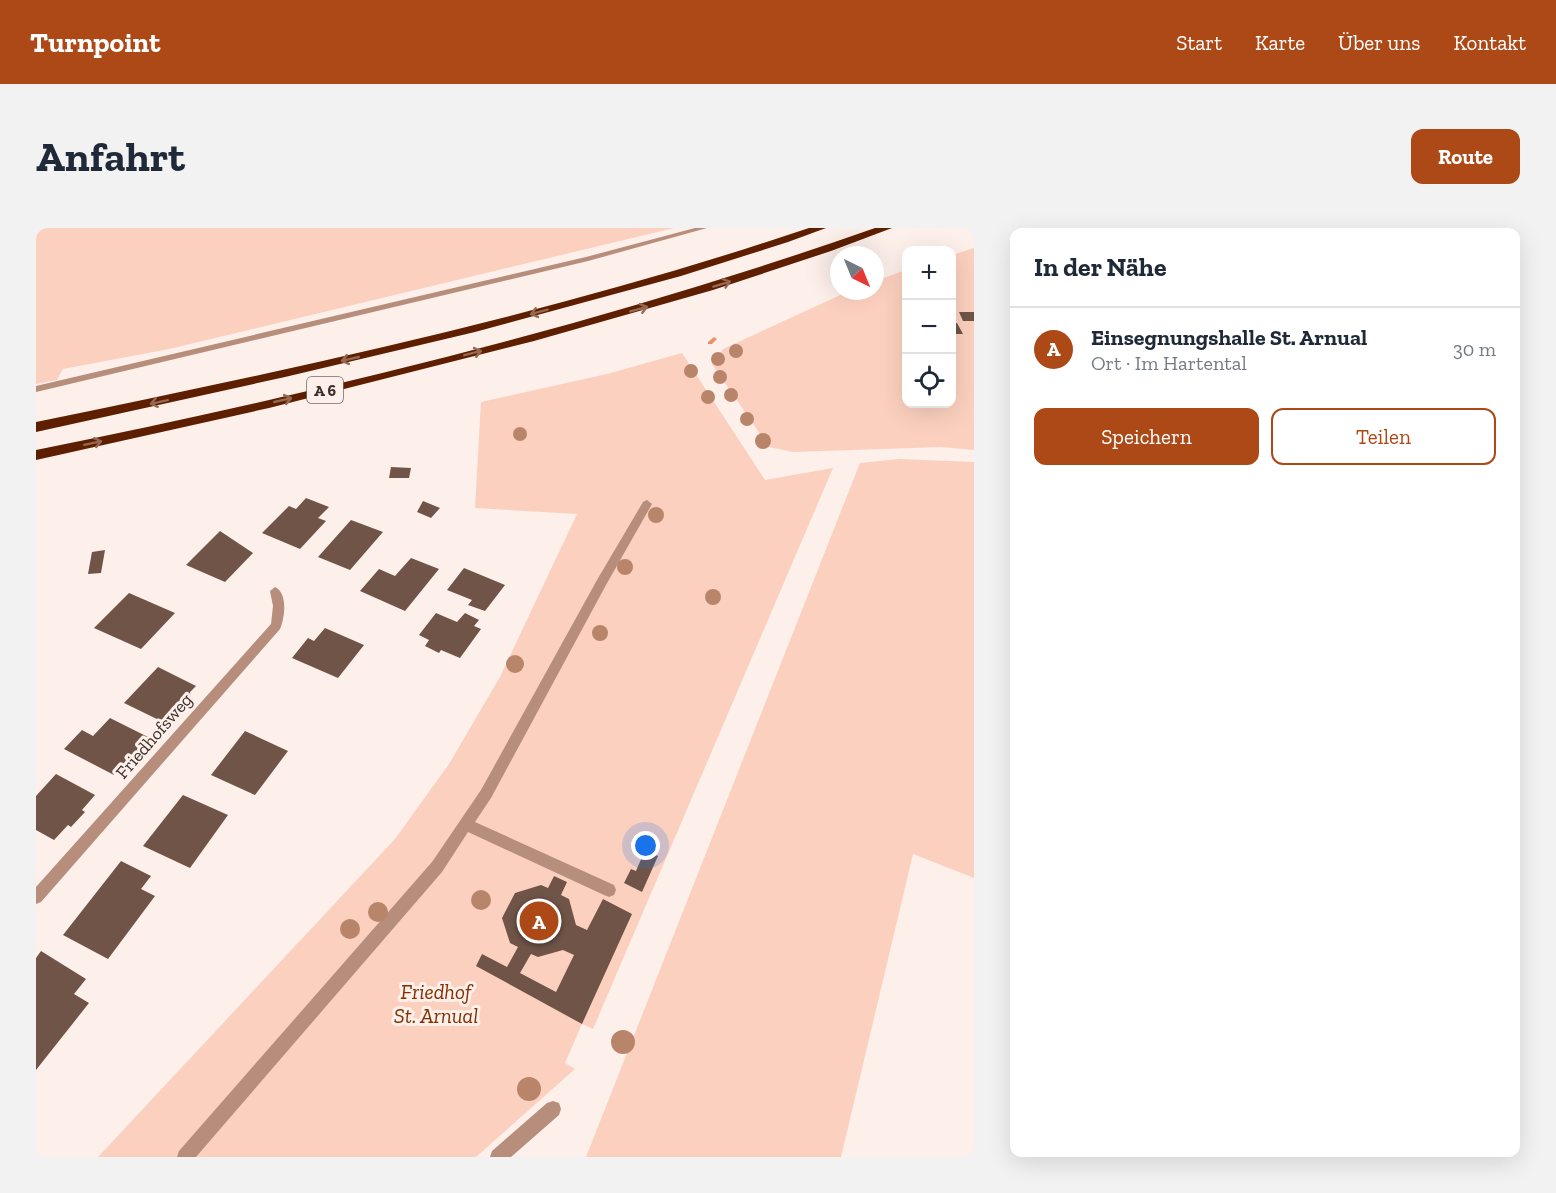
<!DOCTYPE html>
<html lang="de">
<meta charset="utf-8">
<style>
:root{--surface:#fff;--page:#f2f2f3;--text:#1f2937;--muted:#747a83;--line:#e0e1e3;--accent:#ad4917}
body{margin:0;font-family:"Zilla Slab",serif;background:var(--page);color:var(--text)}
.controls{position:absolute;right:18px;top:18px;display:grid;overflow:hidden;border-radius:12px;box-shadow:0 6px 24px #0002}
.controls button{width:54px;height:54px;display:grid;place-items:center;padding:0;border:0;border-bottom:2px solid var(--line);background:var(--surface);color:var(--text);font:30px sans-serif}
.compass{position:absolute;left:794px;top:18px;width:54px;height:54px;border-radius:50%;background:var(--surface);box-shadow:0 6px 24px #0002;rotate:137deg}
.you{position:absolute;left:610px;top:618px;width:21px;height:21px;margin:-15px;border:4px solid #fff;border-radius:50%;background:#1a73e8;box-shadow:0 0 0 9px #1a73e833}
.badge{display:grid;place-items:center;width:39px;height:39px;border-radius:50%;background:var(--accent);color:#fff;font-size:20px;font-weight:700}
.pin{position:absolute;translate:-50% -50%;border:3px solid #fff;box-shadow:0 2px 6px #0006}
.list{margin:0;padding:0;list-style:none}
h2{display:flex;justify-content:space-between;align-items:center;height:78px;margin:0;padding:0 24px;font-size:26px}
h2 small{font-size:20px;font-weight:400;color:var(--muted)}
.list li{display:grid;grid-template-columns:39px 1fr auto;gap:18px;align-items:center;box-sizing:border-box;height:84px;padding:0 24px;border-top:2px solid var(--line)}
.list b{display:block;font-size:22px;white-space:nowrap}
.list p{margin:0;font-size:20px;white-space:nowrap;color:var(--muted)}
.list em{font-size:20px;font-style:normal;color:var(--muted)}
.actions{display:flex;gap:12px;padding:18px 24px}
.actions a{flex:1;padding:14px 0;border:2px solid var(--accent);border-radius:12px;text-align:center;font-size:21px;color:var(--accent)}
.actions .main{background:var(--accent);color:#fff}
.icon{flex:none;width:33px;height:33px;fill:none;stroke:currentColor;stroke-width:2;stroke-linecap:round;stroke-linejoin:round}
.map{position:relative;flex:none;width:938px;height:929px;overflow:hidden;border-radius:12px}
header{display:flex;align-items:center;gap:36px;box-sizing:border-box;height:84px;padding:0 30px;background:var(--accent);color:#fff}
header strong{font-size:28px}
nav{display:flex;gap:33px;margin-inline-start:auto;font-size:21px}
.intro{display:flex;align-items:center;justify-content:space-between;box-sizing:border-box;height:144px;padding:0 36px}
h1{margin:0;font-size:42px}
.button{padding:15px 27px;border-radius:12px;background:var(--accent);color:#fff;font-size:21px;font-weight:700}
main{display:flex;gap:36px;padding:0 36px}
aside{flex:1;background:var(--surface);border-radius:12px;box-shadow:0 6px 24px #0002}
.map>svg:first-child{display:block}
.green{fill:#fcd0be}
.lines{fill:none;stroke-linecap:round;stroke-linejoin:round}
.stream{fill:#ec8f68;fill-rule:evenodd}
.building{fill:#705448;fill-rule:evenodd}
.pedestrian{fill:#b78d7c;fill-rule:evenodd}
.minor{fill:#b78d7c;fill-rule:evenodd}
.motorway{fill:#5e1f00;fill-rule:evenodd}
.tree{fill:#b9856a}
.oneway{stroke:#966852}
.labels{text-anchor:middle;stroke-width:6;stroke-linejoin:round;paint-order:stroke}
.shield{fill:#fdefea;stroke:#756964;stroke-width:1.5}
.shield-label{font-size:16px;font-weight:bold;fill:#3b2f2a}
.street-label{font-size:18px;fill:#3b2f2a;stroke:#fdefea}
.near-park-label{font-size:21px;font-style:italic;fill:#822f01;stroke:#fdefea}
</style>
<header>
<strong>Turnpoint</strong>
<nav><a>Start</a><a>Karte</a><a>Über uns</a><a>Kontakt</a></nav>
</header>
<div class="intro"><h1>Anfahrt</h1><a class="button">Route</a></div>
<main>
<div class="map">
<svg width="938" height="929" viewBox="0 0 938 929">
<rect width="100%" height="100%" fill="#fdefea"/>
<!-- green -->
<g class="green">
<path d="M 0,0 L 638,0 L 133,121 L 27,141 L 21,152 L 0,156 Z"/>
<path d="M 938,20 L 938,222 L 905,219 L 757,224 L 733,219 L 676,136 L 687,121 L 813,63 L 839,63 L 839,53 L 870,42 L 870,176 L 915,176 L 916,27 Z"/>
<path d="M 646,125 L 729,252 L 797,240 L 557,801 L 546,796 L 529,835 L 539,841 L 440,929 L 62,929 L 359,611 L 413,536 L 464,449 L 541,286 L 439,280 L 445,174 L 571,146 Z"/>
<path d="M 863,231 L 938,234 L 938,650 L 877,626 L 805,929 L 550,929 L 824,235 Z"/>
</g>
<g class="lines">
<!-- stream -->
<path class="stream" d="M 678,109 L 681,111 L 676,116 L 672,116 L 672,114 Z"/>
</g>
<!-- building -->
<g class="building">
<path d="M 923,84 L 938,84 L 938,93 L 927,93 Z"/>
<path d="M 915,95 L 921,95 L 927,106 L 915,106 Z"/>
<path d="M 355,239 L 375,240 L 373,250 L 353,250 Z"/>
<path d="M 270,270 L 293,279 L 282,290 L 290,293 L 264,321 L 226,305 L 253,278 L 260,281 Z"/>
<path d="M 387,273 L 404,280 L 395,290 L 381,284 Z"/>
<path d="M 315,292 L 347,304 L 314,342 L 282,329 Z"/>
<path d="M 184,303 L 217,325 L 189,354 L 150,337 Z"/>
<path d="M 69,322 L 65,345 L 52,346 L 56,324 Z"/>
<path d="M 375,330 L 403,341 L 369,383 L 324,363 L 343,341 L 359,348 Z"/>
<path d="M 428,340 L 469,357 L 449,383 L 432,377 L 436,372 L 411,362 Z"/>
<path d="M 93,365 L 139,385 L 105,421 L 58,400 Z"/>
<path d="M 400,385 L 421,394 L 429,385 L 443,392 L 438,398 L 445,401 L 424,430 L 405,422 L 403,425 L 389,418 L 393,412 L 383,407 Z"/>
<path d="M 289,400 L 328,417 L 302,450 L 256,430 L 272,410 L 278,413 Z"/>
<path d="M 122,439 L 160,458 L 154,464 L 155,471 L 144,474 L 127,494 L 88,475 Z"/>
<path d="M 74,490 L 112,509 L 106,515 L 108,519 L 102,525 L 96,526 L 78,547 L 28,521 L 46,502 L 57,508 Z"/>
<path d="M 209,503 L 252,523 L 219,567 L 175,547 Z"/>
<path d="M 20,546 L 59,567 L 46,582 L 49,584 L 35,599 L 32,597 L 18,612 L 0,602 L 0,568 Z"/>
<path d="M 147,567 L 192,587 L 154,640 L 107,618 Z"/>
<path d="M 609,622 L 622,628 L 606,664 L 588,655 L 595,641 L 600,643 Z"/>
<path d="M 85,633 L 115,648 L 105,661 L 119,668 L 72,731 L 27,707 Z"/>
<path d="M 518,648 L 531,654 L 525,667 L 533,671 L 540,697 L 551,702 L 567,671 L 596,686 L 546,796 L 440,738 L 446,726 L 471,739 L 482,719 L 474,715 L 466,690 L 479,665 L 505,657 L 512,660 ZM 527,722 L 538,727 L 520,764 L 484,745 L 495,726 L 502,729 Z"/>
<path d="M 5,723 L 50,751 L 38,766 L 53,775 L 0,842 L 0,730 Z"/>
</g>
<g class="lines">
<!-- pedestrian -->
<path class="pedestrian" d="M 611,272 L 616,276 L 570,357 L 455,570 L 439,594 L 578,657 L 580,662 L 578,667 L 573,669 L 568,667 L 432,604 L 406,644 L 160,929 L 141,929 L 143,923 L 396,634 L 445,562 L 561,352 L 607,274 Z"/>
<!-- minor -->
<g class="minor">
<path d="M 659,0 L 671,0 L 552,33 L 0,164 L 0,158 L 550,29 Z"/>
<path d="M 239,359 C 252,365 249,389 244,401 L 5,674 L 0,676 L 0,659 L 235,396 L 237,378 L 234,363 Z"/>
<path d="M 517,873 L 523,875 L 525,881 L 523,887 L 475,929 L 454,929 L 456,923 L 511,875 Z"/>
</g>
<!-- motorway -->
<g class="motorway">
<path d="M 773,0 L 790,0 L 752,14 L 645,48 L 439,104 L 249,149 L 0,204 L 0,194 C 260,141 521,85 773,0 Z"/>
<path d="M 839,0 L 856,0 L 795,23 L 677,62 L 498,113 L 233,180 L 0,232 L 0,222 C 283,165 566,96 839,0 Z"/>
</g>
</g>
<!-- trees -->
<g class="tree">
<circle cx="700" cy="123" r="7"/>
<circle cx="682" cy="131" r="7"/>
<circle cx="655" cy="143" r="7"/>
<circle cx="684" cy="149" r="7"/>
<circle cx="695" cy="167" r="7"/>
<circle cx="672" cy="169" r="7"/>
<circle cx="711" cy="191" r="7"/>
<circle cx="484" cy="206" r="7"/>
<circle cx="727" cy="213" r="8"/>
<circle cx="620" cy="287" r="8"/>
<circle cx="589" cy="339" r="8"/>
<circle cx="677" cy="369" r="8"/>
<circle cx="564" cy="405" r="8"/>
<circle cx="479" cy="436" r="9"/>
<circle cx="445" cy="672" r="10"/>
<circle cx="342" cy="684" r="10"/>
<circle cx="314" cy="701" r="10"/>
<circle cx="587" cy="814" r="12"/>
<circle cx="493" cy="861" r="12"/>
</g>
<!-- one-way arrows -->
<defs><path id="oneway-shaft" d="M-6 0H5M1.5-3L5.5 0L1.5 3" fill="none" stroke-width="1.6" stroke-linecap="round" stroke-linejoin="round" transform="scale(1.5)"/></defs>
<g class="oneway">
<use href="#oneway-shaft" transform="translate(686 56) rotate(-17)"/>
<use href="#oneway-shaft" transform="translate(603 81) rotate(-15)"/>
<use href="#oneway-shaft" transform="translate(503 84) rotate(165)"/>
<use href="#oneway-shaft" transform="translate(437 125) rotate(-14)"/>
<use href="#oneway-shaft" transform="translate(314 131) rotate(167)"/>
<use href="#oneway-shaft" transform="translate(247 172) rotate(-13)"/>
<use href="#oneway-shaft" transform="translate(123 174) rotate(168)"/>
<use href="#oneway-shaft" transform="translate(57 215) rotate(-12)"/>
</g>
<g class="labels">
<!-- shield labels -->
<rect class="shield" x="271" y="149" width="36" height="26" rx="4.5"/>
<g class="shield-label">
<text x="289" y="168">A 6</text>
</g>
<!-- street labels -->
<g class="street-label">
<text transform="translate(118 508) rotate(-49)" y="6">Friedhofsweg</text>
</g>
<!-- near-park labels -->
<g class="near-park-label">
<text x="400" y="771">Friedhof<tspan x="400" dy="24">St. Arnual</tspan></text>
</g>
</g>
</svg>
<div class="controls">
<button>+</button>
<button>−</button>
<button><svg class="icon" aria-label="locate" viewBox="0 0 24 24"><circle cx="12" cy="12" r="6"/><path d="M12 2v4M12 18v4M2 12h4M18 12h4"/></svg></button>
</div>
<svg class="compass" viewBox="-18 -18 36 36"><path d="M0-13l5 13h-10z" fill="#e53935"/><path d="M0 13l5-13h-10z" fill="#747a83"/></svg>
<div class="you"></div>
<div class="pin badge" style="left:503px;top:693px">A</div>
</div>
<aside>
<h2>In der Nähe<small></small></h2>
<ul class="list">
<li><span class="badge">A</span><div><b>Einsegnungshalle St. Arnual</b><p>Ort · Im Hartental</p></div><em>30 m</em></li>
</ul>
<div class="actions"><a class="main">Speichern</a><a>Teilen</a></div>
</aside>
</main>
